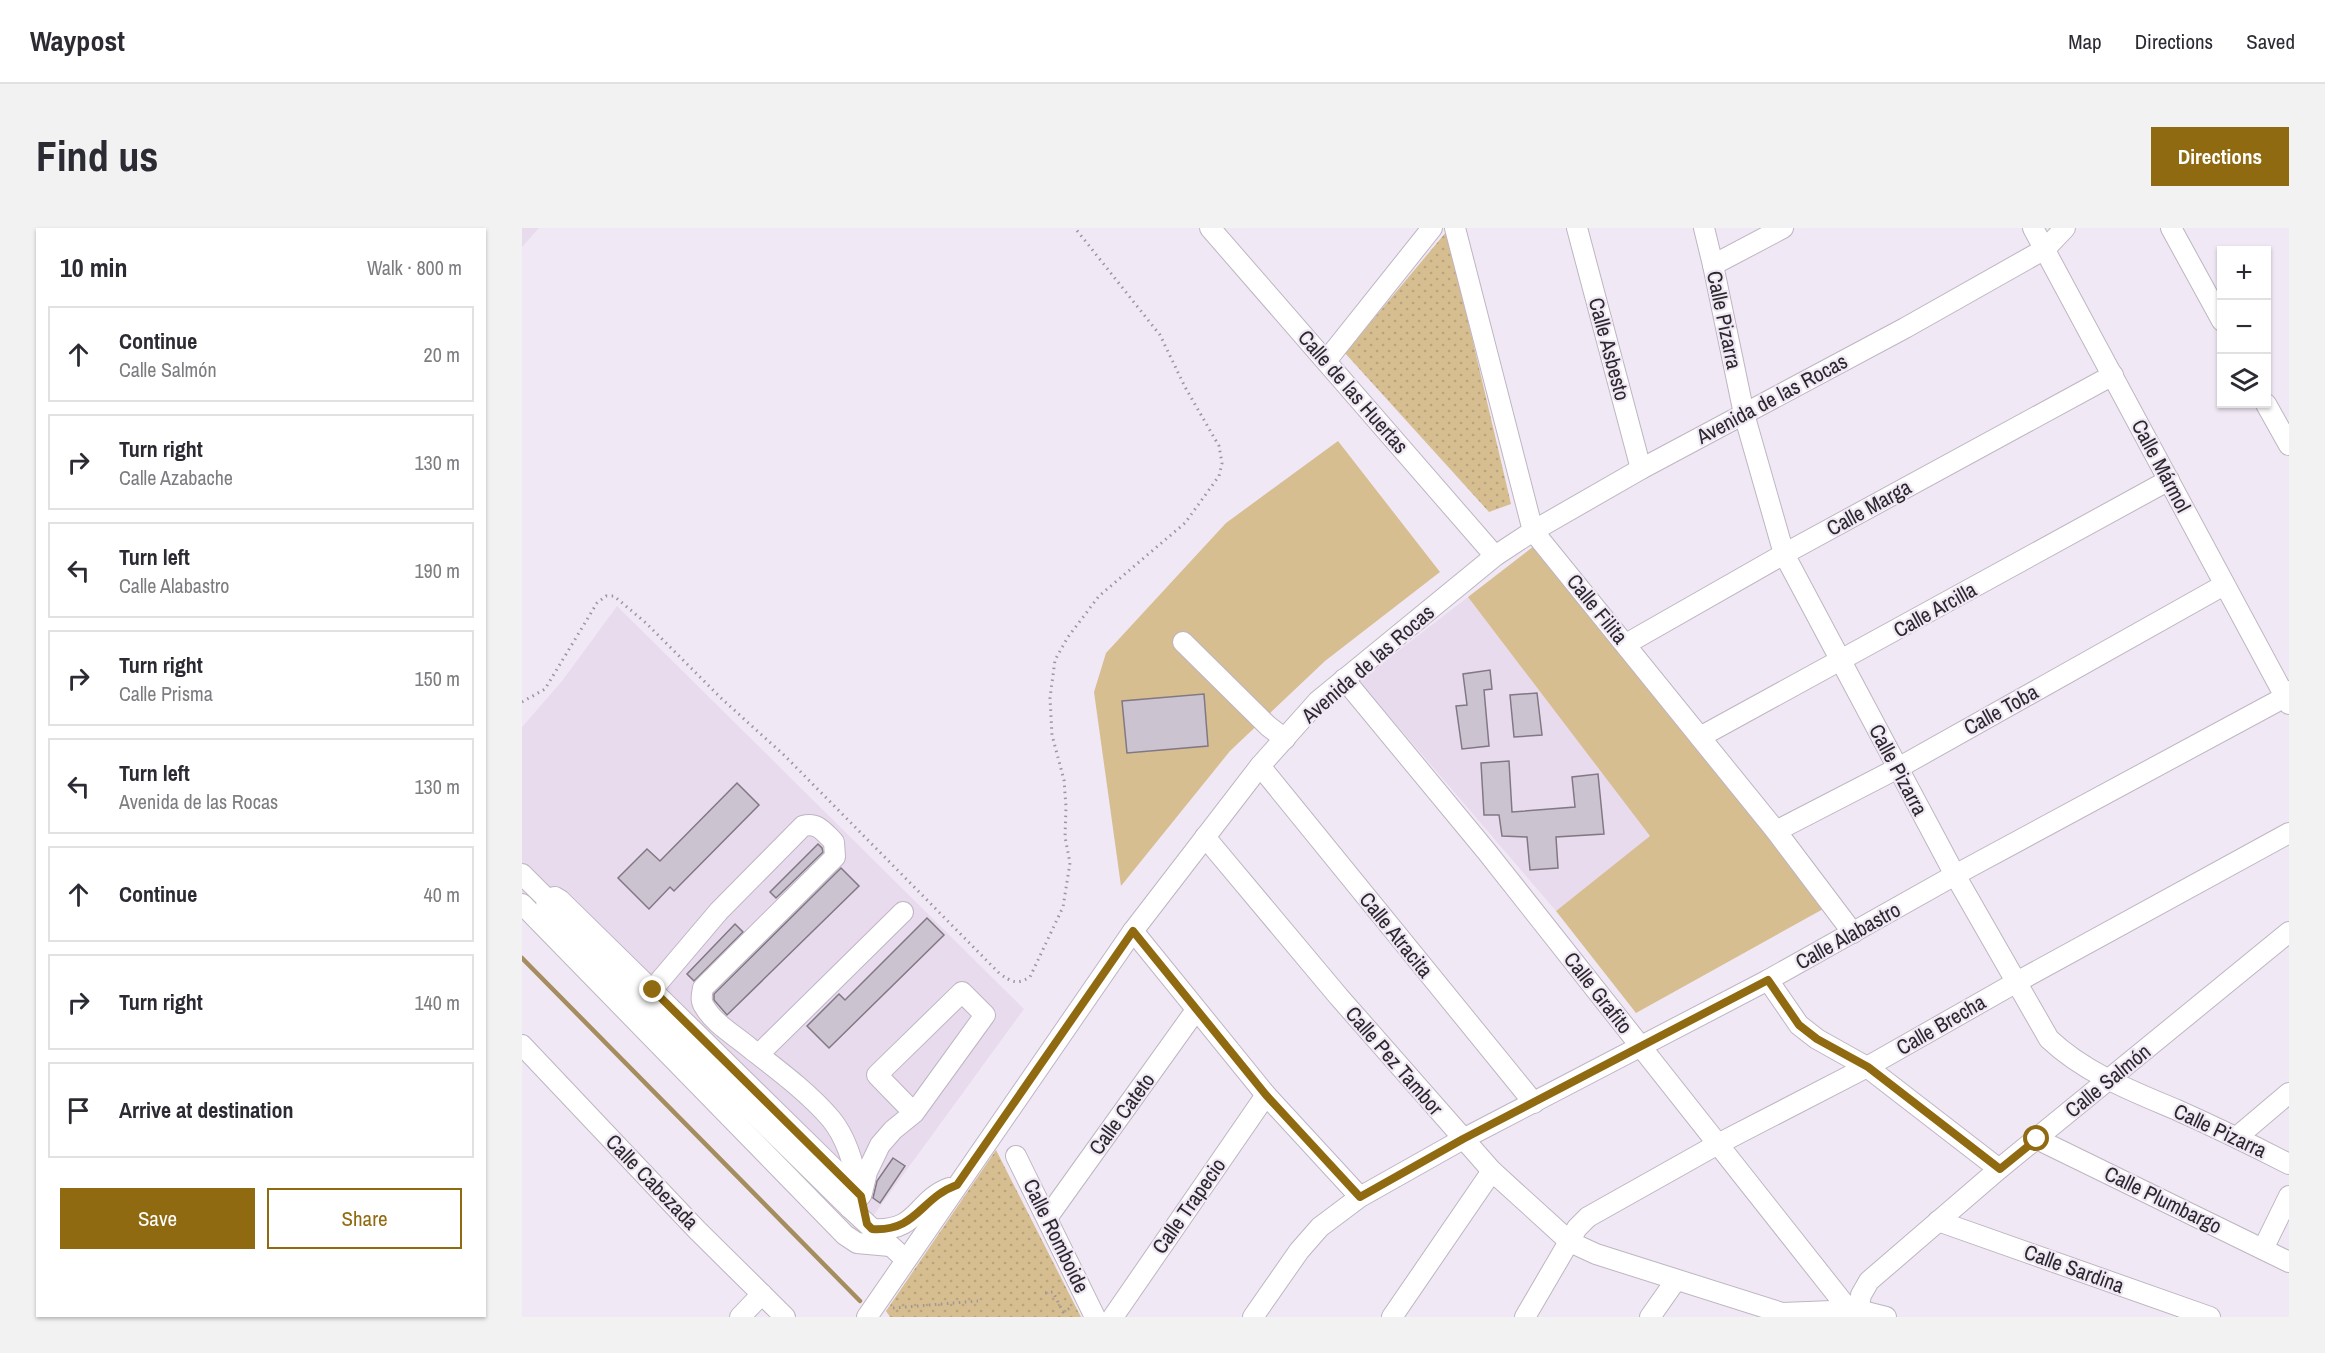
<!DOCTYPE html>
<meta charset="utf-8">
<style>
:root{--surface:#fff;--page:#f2f2f3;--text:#2b2b33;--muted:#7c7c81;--line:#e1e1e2;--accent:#906a10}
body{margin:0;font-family:"Archivo Narrow",sans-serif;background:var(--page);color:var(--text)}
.controls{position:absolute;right:18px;top:18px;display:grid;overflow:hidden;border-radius:0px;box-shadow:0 2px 4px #0004}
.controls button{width:54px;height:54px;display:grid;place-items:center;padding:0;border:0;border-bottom:2px solid var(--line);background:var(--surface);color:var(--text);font:30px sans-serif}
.stop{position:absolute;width:18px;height:18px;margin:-14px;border:4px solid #906a10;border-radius:50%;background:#fff}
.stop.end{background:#906a10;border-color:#fff;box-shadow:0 2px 6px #0008}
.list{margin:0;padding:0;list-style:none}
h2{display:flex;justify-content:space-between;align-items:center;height:78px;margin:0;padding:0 24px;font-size:26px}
h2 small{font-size:20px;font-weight:400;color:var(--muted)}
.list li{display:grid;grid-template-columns:39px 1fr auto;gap:18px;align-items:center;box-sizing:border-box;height:96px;margin:0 12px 12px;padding:0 12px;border:2px solid var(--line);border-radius:0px}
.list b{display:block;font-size:22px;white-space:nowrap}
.list p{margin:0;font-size:20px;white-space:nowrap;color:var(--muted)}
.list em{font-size:20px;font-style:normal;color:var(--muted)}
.actions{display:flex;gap:12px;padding:18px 24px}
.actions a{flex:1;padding:14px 0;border:2px solid var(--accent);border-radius:0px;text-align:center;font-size:21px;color:var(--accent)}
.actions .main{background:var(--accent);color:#fff}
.icon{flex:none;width:33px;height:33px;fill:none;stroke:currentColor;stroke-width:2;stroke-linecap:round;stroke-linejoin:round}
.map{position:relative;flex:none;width:1767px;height:1089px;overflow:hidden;border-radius:0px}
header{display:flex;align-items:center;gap:36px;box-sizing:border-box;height:84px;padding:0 30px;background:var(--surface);border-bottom:2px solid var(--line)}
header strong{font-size:28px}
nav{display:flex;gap:33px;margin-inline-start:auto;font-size:21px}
.intro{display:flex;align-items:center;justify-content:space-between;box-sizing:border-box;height:144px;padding:0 36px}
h1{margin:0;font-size:42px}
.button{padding:15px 27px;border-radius:0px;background:var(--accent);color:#fff;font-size:21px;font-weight:700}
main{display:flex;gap:36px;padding:0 36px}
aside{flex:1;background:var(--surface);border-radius:0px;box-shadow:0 2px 4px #0004}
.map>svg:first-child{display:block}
.built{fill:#e9dbee}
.green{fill:#d6be91}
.park{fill:url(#park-dots)}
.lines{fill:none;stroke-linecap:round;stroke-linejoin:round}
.stream{stroke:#a58d5f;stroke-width:4.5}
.building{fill:#ccc3d0;stroke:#817884;stroke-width:1.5}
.minor-casing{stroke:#beb5c2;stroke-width:22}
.path{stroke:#9c969f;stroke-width:3;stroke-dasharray:1.5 4.5;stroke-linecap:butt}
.minor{stroke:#fff;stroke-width:20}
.route{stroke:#906a10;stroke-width:8}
.labels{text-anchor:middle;stroke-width:4.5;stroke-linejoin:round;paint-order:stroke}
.street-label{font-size:21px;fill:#2c292e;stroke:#f1e8f5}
</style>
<header>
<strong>Waypost</strong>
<nav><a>Map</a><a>Directions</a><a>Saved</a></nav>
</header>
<div class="intro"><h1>Find us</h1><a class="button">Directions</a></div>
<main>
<aside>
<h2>10 min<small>Walk · 800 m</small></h2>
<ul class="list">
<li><svg class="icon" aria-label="ahead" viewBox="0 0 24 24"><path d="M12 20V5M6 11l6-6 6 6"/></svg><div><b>Continue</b><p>Calle Salmón</p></div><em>20 m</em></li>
<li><svg class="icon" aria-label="right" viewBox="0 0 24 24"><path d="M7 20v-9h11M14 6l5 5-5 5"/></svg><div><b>Turn right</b><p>Calle Azabache</p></div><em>130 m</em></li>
<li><svg class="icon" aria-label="left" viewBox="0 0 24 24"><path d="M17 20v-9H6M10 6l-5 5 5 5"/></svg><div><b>Turn left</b><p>Calle Alabastro</p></div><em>190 m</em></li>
<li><svg class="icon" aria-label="right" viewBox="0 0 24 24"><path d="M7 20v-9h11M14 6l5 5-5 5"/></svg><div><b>Turn right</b><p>Calle Prisma</p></div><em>150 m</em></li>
<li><svg class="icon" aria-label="left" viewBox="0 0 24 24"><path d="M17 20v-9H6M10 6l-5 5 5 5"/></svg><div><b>Turn left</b><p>Avenida de las Rocas</p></div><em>130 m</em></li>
<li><svg class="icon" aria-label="ahead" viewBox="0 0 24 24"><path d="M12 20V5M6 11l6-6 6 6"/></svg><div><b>Continue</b></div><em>40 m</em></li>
<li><svg class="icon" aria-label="right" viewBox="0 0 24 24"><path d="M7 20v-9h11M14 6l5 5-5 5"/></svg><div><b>Turn right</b></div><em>140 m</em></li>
<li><svg class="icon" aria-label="arrive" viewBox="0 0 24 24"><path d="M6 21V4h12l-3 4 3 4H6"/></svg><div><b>Arrive at destination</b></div></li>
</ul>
<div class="actions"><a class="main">Save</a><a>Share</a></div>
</aside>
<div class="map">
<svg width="1767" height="1089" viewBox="0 0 1767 1089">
<defs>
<pattern id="park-dots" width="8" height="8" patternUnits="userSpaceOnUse" patternTransform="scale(1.5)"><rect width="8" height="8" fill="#d6be91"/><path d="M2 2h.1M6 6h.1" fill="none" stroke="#b8a37d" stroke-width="1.8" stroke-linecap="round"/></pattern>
</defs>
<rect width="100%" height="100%" fill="#f1e8f5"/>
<!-- built -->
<g class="built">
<path d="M 0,0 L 17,0 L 0,19 Z"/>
<path d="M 946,369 L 1129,608 L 1034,683 L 837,453 Z"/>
<path d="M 95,378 L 502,781 L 338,1006 L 0,668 L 0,499 L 40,453 Z"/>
</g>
<!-- green -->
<g class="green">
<path d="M 816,213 L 918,344 L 803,433 L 708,523 L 599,658 L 572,464 L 584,425 L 704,295 Z"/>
<path d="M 1012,318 L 1303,680 L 1114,785 L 1034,683 L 1128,608 L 946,369 Z"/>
</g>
<!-- park -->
<g class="park">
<path d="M 925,3 L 989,276 L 967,284 L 823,125 Z"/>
<path d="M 474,922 L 559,1089 L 368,1089 L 364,1083 Z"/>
</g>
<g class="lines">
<!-- stream -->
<path class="stream" d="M 0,730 L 338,1073"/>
</g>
<!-- building -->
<g class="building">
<path d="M 968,442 L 970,461 L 962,462 L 967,518 L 940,521 L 934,478 L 945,477 L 941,446 Z"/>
<path d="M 1015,465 L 1020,507 L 992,509 L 988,467 Z"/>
<path d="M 682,466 L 686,518 L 605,525 L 600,473 Z"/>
<path d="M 987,533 L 990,584 L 1053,579 L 1050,549 L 1076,546 L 1082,606 L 1034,609 L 1036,640 L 1008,642 L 1005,609 L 980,608 L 977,587 L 962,587 L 959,535 Z"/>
<path d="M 215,555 L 237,577 L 152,663 L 148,659 L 127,681 L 96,650 L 125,621 L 138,633 Z"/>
<path d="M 296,616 L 300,620 L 301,624 L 254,670 L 248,664 Z"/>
<path d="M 319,640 L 337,658 L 205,787 L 192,772 L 192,766 Z"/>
<path d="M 405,690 L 422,707 L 307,820 L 285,798 L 317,766 L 323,772 Z"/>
<path d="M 213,696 L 221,704 L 172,753 L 165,746 Z"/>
<path d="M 371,930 L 383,938 L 358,975 L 351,970 L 355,953 Z"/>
</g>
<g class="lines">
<!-- minor casing -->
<g class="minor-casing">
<g id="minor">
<path d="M 688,0 L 973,328"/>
<path d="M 933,0 L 1011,303 L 1254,603 L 1331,705"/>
<path d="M 1055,0 L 1119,241"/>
<path d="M 1182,0 L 1191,37 L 1222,186 L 1262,326 L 1433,647 L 1527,811 C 1563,845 1610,863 1655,882 C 1693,899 1730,917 1767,936"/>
<path d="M 1511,0 L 1767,476"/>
<path d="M 1649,0 L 1700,93"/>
<path d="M 1191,37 L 1261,0"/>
<path d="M 804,133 L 910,0"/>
<path d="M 1744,176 L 1767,217"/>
<path d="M 661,414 L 746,498 L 763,511"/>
<path d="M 1104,416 L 1262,326 L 1591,147"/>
<path d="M 822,451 L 965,624 L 1327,1082"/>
<path d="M 1178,509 L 1647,252"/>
<path d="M 738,538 L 1012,875"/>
<path d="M 1254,603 L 1376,540 L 1702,357"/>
<path d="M 683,609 L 817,769 L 970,943 L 1048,1014 L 1074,1026 L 1260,1085 L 1336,1082 L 1364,1089"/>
<path d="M 0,646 L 25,671 L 24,679 L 26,683 L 328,980 L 383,1031"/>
<path d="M 25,671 L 33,669 L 38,672 L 339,967"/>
<path d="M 0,676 L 323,1007 L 335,1015 L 368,1018"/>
<path d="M 611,703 L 744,867 L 838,969"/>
<path d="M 1246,752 L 1277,797 L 1295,811 L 1345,839 L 1477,941"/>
<path d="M 119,775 L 197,683 L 281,598 C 296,594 302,604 312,614 L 313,629 L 181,760 C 180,766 178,772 182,778 C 192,796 214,808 229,821 C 256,842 287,865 309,891 C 327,913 332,941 339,967 L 328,980"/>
<path d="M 0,817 L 175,1002 L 263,1089"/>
<path d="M 237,826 L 381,684"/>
<path d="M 1715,909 L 1767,865"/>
<path d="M 1515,911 L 1767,1034"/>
<path d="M 494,928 L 573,1089"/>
<path d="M 340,965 L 345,944 L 358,917 L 371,902 L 392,885 L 463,787 L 440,764 L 355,847 L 392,885"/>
<path d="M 525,990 L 674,782"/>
<path d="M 1416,993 L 1688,1089"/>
<path d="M 350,1001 C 397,1004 393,973 427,960"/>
<path d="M 1741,1021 L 1767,968"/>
<path d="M 1336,1082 L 1339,1067 L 1347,1053 L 1477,941 L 1767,704"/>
<path d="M 218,1089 L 240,1066"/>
<path d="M 345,1089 L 611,703 L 738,538 L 796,473 L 973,328 L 1011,303 L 1119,241 L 1383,100 L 1523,21 L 1543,0"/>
<path d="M 591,1089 L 744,867"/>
<path d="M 731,1089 L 777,1023 L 798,999 L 838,969 L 941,911 L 1246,752 L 1433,647 L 1763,469 L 1767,463"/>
<path d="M 870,1089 L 970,943"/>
<path d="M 1003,1089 L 1055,1000 L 1066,989 L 1196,916 L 1345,839 L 1493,755 L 1767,605"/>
<path d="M 1128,1089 L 1154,1052"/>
</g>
</g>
<!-- path -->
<g class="path">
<path d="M 0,474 L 23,461 L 75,375 L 84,368 L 92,368 L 124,395 L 200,471 L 263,528 L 478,746 C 490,754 495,757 508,749 L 541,679 L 548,635 L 543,609 L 544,579 L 542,552 L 530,507 L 528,470 L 533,432 L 546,409 L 577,368 L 663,295 L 697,248 L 700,235 L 697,218 L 663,159 L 638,107 L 553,0"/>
<path d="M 523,1065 L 531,1064 L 541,1084 L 550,1079"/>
<path d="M 371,1080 L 456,1073"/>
</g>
<!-- minor -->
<use href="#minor" class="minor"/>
</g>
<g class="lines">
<!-- route -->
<path class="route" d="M 131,762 L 339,968 L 345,996 L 350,1001 C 395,1004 398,970 435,957 L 611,703 L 744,867 L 838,969 L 941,911 L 1246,752 L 1277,797 L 1295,811 L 1346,839 L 1478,941 L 1515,911"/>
</g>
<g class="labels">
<!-- street labels -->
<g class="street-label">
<text transform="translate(1202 92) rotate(78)" y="7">Calle Pizarra</text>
<text transform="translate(1087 121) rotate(75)" y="7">Calle Asbesto</text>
<text transform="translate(831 164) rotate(49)" y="7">Calle de las Huertas</text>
<text transform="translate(1250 171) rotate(-28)" y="7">Avenida de las Rocas</text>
<text transform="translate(1639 238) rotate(62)" y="7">Calle Mármol</text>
<text transform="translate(1347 280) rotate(-29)" y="7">Calle Marga</text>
<text transform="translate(1075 381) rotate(51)" y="7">Calle Filita</text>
<text transform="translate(1413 382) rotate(-29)" y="7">Calle Arcilla</text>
<text transform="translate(846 436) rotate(-41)" y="7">Avenida de las Rocas</text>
<text transform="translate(1479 482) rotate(-29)" y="7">Calle Toba</text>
<text transform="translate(1376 542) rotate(62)" y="7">Calle Pizarra</text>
<text transform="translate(874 707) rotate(51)" y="7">Calle Atracita</text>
<text transform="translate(1326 708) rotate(-29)" y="7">Calle Alabastro</text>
<text transform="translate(1076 765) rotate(52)" y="7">Calle Grafito</text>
<text transform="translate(1419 797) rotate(-30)" y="7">Calle Brecha</text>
<text transform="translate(872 833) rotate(49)" y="7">Calle Pez Tambor</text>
<text transform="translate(1586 853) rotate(-39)" y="7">Calle Salmón</text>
<text transform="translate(600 886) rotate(-54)" y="7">Calle Cateto</text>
<text transform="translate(1698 903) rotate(25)" y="7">Calle Pizarra</text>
<text transform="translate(130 954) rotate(46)" y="7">Calle Cabezada</text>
<text transform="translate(1641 972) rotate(26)" y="7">Calle Plumbargo</text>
<text transform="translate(667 978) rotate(-55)" y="7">Calle Trapecio</text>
<text transform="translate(534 1008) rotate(64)" y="7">Calle Romboide</text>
<text transform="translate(1552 1041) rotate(20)" y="7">Calle Sardina</text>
</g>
</g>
</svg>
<div class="controls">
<button>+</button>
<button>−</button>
<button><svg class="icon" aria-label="layers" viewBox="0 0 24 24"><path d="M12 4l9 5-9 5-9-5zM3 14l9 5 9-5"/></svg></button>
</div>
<div class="stop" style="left:1515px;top:911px"></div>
<div class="stop end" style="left:131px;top:762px"></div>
</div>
</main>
